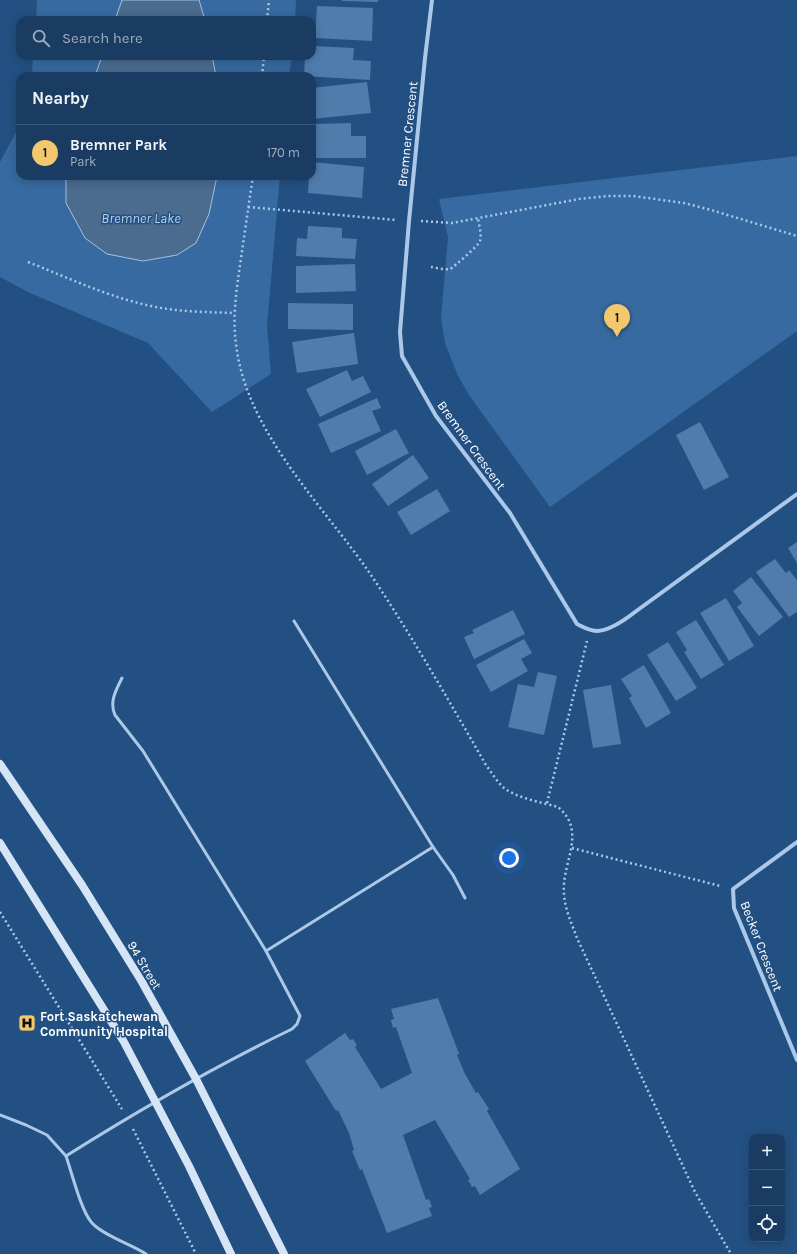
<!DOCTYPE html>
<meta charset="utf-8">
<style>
:root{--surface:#1a3c62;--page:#27476b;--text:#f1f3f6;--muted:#9fadbe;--line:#385677;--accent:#f3c76e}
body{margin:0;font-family:Karla,sans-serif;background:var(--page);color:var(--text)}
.controls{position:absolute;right:12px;bottom:12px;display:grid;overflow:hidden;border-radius:8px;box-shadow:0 2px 10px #0003}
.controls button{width:36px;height:36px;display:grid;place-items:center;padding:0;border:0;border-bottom:1px solid var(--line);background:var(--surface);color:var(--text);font:20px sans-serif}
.you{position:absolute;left:509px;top:858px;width:14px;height:14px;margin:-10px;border:3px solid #fff;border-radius:50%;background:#1a73e8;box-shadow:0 0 0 6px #1a73e833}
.badge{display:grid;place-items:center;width:26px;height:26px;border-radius:50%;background:var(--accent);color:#111;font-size:13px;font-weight:700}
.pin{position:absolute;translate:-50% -33px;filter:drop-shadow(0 1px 2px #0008)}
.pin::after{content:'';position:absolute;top:21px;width:14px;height:12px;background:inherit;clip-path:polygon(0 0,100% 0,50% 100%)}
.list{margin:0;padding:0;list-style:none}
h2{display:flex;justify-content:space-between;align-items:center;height:52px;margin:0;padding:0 16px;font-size:17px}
h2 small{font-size:13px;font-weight:400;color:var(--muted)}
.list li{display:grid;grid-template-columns:26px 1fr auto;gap:12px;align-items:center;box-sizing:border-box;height:56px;padding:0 16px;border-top:1px solid var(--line)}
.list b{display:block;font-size:15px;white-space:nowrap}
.list p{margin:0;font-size:13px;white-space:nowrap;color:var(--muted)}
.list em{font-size:13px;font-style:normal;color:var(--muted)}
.icon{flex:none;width:22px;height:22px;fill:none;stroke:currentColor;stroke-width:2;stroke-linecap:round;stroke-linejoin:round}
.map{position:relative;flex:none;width:797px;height:1254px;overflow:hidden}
.search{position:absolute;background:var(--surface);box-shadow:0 2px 10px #0003;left:16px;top:16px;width:300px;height:44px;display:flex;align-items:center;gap:10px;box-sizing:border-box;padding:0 14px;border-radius:12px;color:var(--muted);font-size:15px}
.panel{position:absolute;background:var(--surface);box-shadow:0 2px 10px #0003;left:16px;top:72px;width:300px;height:108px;border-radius:12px}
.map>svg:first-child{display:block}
.green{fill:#376aa0}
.water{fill:#4b6b8f;stroke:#9fc4e8}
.building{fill:#507cac}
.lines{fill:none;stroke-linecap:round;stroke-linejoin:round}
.path{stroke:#abc8e8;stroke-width:2.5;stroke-dasharray:2 3;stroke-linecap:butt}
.service{stroke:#abc8e8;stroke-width:3}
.minor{stroke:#abc8e8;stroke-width:4}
.secondary{stroke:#d5e5f6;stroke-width:8}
.labels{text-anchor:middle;stroke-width:3;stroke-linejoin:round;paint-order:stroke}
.street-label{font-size:13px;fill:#fff;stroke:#235082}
.poi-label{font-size:13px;font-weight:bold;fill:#fff;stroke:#235082;text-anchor:start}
.water-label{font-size:14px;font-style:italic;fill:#b6d2ef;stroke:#235082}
</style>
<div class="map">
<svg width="797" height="1254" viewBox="0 0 797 1254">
<rect width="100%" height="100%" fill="#235082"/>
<!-- green -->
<g class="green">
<path d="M 37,0 L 296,0 L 295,20 L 36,20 Z"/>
<path d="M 33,56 L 292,56 L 289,76 L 32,76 Z"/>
<path d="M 20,125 L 20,176 L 280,176 L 267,326 L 271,374 L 212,412 L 148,343 L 30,293 L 0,277 L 0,162 Z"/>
<path d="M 797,156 L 797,331 L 550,507 L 469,395 L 458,376 L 445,343 L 441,318 L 448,237 L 439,199 Z"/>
</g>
<!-- water -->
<g class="water">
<path d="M 122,0 L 199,0 L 205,20 L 115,20 Z"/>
<path d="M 102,56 L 212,56 L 216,76 L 95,76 Z"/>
<path d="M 66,176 L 217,176 L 209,214 L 196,243 L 177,255 L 143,261 L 107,254 L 85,238 L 66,203 Z"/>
</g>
<!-- building -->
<g class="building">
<path d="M 342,0 L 378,0 L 378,2 L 342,1 Z"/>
<path d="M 317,6 L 373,8 L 372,41 L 315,38 Z"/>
<path d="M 312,46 L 354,48 L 353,60 L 371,61 L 370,80 L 304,76 L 305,56 L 312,56 Z"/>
<path d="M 367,82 L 371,113 L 312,119 L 312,88 Z"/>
<path d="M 351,123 L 351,136 L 366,136 L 366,158 L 312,158 L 312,124 Z"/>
<path d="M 312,162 L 364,167 L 362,198 L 308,193 L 309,176 L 312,176 Z"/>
<path d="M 308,226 L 342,228 L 342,238 L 357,239 L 355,259 L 296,256 L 297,238 L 307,239 Z"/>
<path d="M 355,264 L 356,291 L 296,293 L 296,266 Z"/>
<path d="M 288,303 L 353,304 L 353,330 L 288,329 Z"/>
<path d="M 354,333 L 358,364 L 297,373 L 292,342 Z"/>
<path d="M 347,370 L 352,381 L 363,376 L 371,392 L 320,417 L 306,389 Z"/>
<path d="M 377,398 L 381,408 L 372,411 L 381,431 L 331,453 L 318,424 Z"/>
<path d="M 700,422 L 729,477 L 704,490 L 676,435 Z"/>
<path d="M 396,429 L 409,453 L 367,475 L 355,451 Z"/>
<path d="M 413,455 L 429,478 L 388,506 L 372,484 Z"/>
<path d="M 437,489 L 450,511 L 411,535 L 397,512 Z"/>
<path d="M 797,542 L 797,563 L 788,548 Z"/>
<path d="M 775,559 L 786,573 L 789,570 L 797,580 L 797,612 L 789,617 L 756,572 Z"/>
<path d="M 751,577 L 783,617 L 759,636 L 737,607 L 742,603 L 733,591 Z"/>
<path d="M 726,598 L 754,646 L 729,661 L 700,613 Z"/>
<path d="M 513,610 L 525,634 L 474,659 L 464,637 L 474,633 L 472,630 Z"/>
<path d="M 696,620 L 724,665 L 701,679 L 684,652 L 687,650 L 676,632 Z"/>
<path d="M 524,639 L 532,653 L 521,659 L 528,671 L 491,692 L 476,665 Z"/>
<path d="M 668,642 L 697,688 L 676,701 L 647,655 Z"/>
<path d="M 644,665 L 671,713 L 646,728 L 629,698 L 632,696 L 621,679 Z"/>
<path d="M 538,672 L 557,676 L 544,735 L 508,727 L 518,684 L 534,687 Z"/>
<path d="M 611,685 L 621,744 L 593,748 L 583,690 Z"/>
<path d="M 438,998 L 459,1054 L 457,1055 L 465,1074 L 476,1093 L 478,1092 L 489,1109 L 487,1111 L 520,1169 L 480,1195 L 475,1186 L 472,1187 L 468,1180 L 470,1179 L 435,1120 L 403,1135 L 426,1200 L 429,1199 L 432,1207 L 429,1208 L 432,1216 L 387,1233 L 362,1169 L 360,1170 L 352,1151 L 354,1150 L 349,1133 L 338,1110 L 336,1111 L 305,1061 L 345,1033 L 350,1040 L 353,1039 L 357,1045 L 355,1047 L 381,1089 L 412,1073 L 396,1027 L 393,1028 L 391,1020 L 394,1019 L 391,1009 Z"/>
</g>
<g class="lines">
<!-- path -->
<g class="path">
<path d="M 267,20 L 269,0"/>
<path d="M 262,76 L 264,56"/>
<path d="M 253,176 C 249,203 245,231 241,258 C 237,287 232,315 236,344 C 246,432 323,505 371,575 C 412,636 449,701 486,765 C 492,773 497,782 504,788 C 519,799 541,802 558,807 C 588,832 561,863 564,894 C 565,910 572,924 577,938 L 695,1192 L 731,1254"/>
<path d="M 248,207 L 396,220"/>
<path d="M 421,221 L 452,223 L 579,199 L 609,196 L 633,196 L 684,203 L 711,210 L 797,236"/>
<path d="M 28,262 C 69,278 108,297 151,306 C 178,312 206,312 234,313"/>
<path d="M 431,267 C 437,268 445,270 450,269 C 454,267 479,245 480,241 C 482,235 479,225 478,219"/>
<path d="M 547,803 L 587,641"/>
<path d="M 572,848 L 720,886"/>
<path d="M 0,912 L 122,1109"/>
<path d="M 133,1129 L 196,1254"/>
</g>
<!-- service -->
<g class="service">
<path d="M 294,621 L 433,847 L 453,875 L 465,898"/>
<path d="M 122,678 C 116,690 109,702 115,715 L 143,751 L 266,951 L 300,1016 L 297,1024 L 292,1029 C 214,1067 139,1110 66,1156 C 72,1173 81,1211 92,1223 C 104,1236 131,1244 146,1254"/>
<path d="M 266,951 L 433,847"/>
<path d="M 0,1115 L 26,1125 L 47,1135 L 66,1156"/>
</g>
<!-- minor -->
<g class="minor">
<path d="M 432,0 L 425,58 L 409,221 L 400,332 L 402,356 L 436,416 L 510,513 L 577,624 C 583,627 590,631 598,631 C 610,630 626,619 635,612 L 797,494"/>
<path d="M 797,842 L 733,889 L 734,908 L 797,1060"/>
</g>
<!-- secondary -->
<g class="secondary">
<path d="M 0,764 L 82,885 L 142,982 L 196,1079 L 284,1254"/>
<path d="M 0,843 L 124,1042 L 189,1166 L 231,1254"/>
</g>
</g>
<!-- icons -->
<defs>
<g id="hospital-square" transform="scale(0.9)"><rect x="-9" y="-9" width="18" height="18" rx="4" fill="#f3c76e" stroke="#235082"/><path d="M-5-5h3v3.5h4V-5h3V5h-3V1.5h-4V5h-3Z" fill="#111"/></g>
</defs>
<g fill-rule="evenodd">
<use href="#hospital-square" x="27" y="1023"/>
</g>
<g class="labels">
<!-- street labels -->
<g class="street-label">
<text transform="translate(407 134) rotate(-84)" y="5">Bremner Crescent</text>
<text transform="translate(472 445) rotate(54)" y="5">Bremner Crescent</text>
<text transform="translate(762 946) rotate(69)" y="5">Becker Crescent</text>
<text transform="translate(145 965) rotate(59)" y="5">94 Street</text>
</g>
<!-- poi labels -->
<g class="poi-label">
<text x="40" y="1021">Fort Saskatchewan<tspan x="40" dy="15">Community Hospital</tspan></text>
</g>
<!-- water labels -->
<g class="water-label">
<text x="141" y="223">Bremner Lake</text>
</g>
</g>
</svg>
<div class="controls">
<button>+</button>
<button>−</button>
<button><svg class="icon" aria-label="locate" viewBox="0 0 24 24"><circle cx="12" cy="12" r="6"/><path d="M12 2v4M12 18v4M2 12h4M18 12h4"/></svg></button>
</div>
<div class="you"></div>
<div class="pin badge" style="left:617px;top:337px">1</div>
<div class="search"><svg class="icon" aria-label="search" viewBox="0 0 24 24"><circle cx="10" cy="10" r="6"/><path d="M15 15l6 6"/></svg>Search here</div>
<section class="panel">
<h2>Nearby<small></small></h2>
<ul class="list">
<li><span class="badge">1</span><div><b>Bremner Park</b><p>Park</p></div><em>170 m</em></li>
</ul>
</section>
</div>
